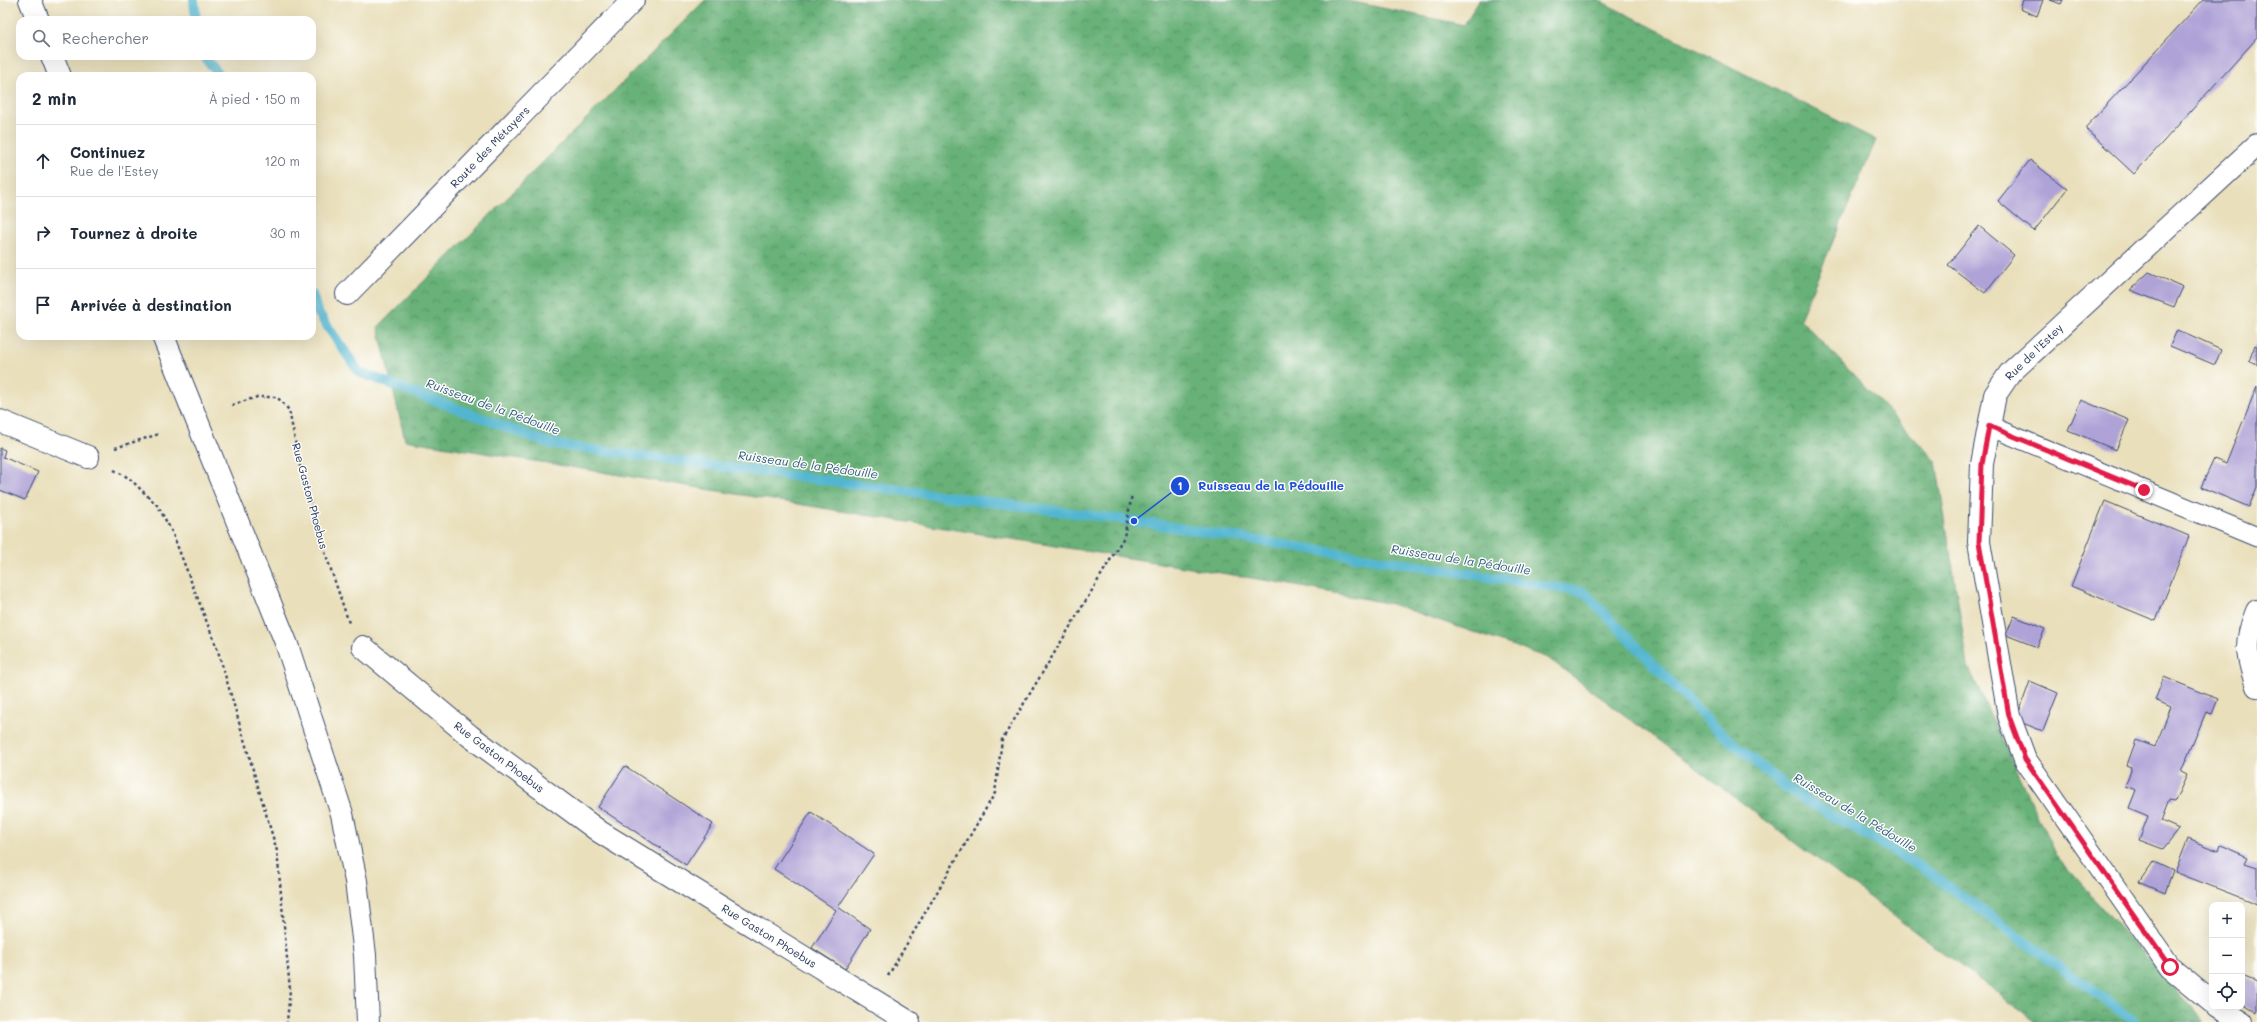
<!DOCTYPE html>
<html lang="fr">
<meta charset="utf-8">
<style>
:root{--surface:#fff;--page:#f6f6f7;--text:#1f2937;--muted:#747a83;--line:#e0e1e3}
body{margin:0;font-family:Mali,sans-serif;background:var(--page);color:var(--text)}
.controls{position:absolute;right:12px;bottom:12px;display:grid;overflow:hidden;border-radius:8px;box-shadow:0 4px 16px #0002}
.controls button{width:36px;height:36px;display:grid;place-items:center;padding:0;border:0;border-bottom:1px solid var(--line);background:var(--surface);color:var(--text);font:20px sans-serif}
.stop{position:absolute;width:12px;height:12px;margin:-9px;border:3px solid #e11d48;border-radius:50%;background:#fff}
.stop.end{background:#e11d48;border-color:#fff;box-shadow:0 1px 4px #0008}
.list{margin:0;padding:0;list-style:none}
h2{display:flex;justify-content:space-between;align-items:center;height:52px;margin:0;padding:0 16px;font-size:17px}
h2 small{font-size:13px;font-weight:400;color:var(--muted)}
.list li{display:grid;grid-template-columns:26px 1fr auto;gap:12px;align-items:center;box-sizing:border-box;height:72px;padding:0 16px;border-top:1px solid var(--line)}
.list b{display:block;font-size:15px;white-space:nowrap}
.list p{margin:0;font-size:13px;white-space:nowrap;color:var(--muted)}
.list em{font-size:13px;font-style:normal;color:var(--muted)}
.icon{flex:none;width:22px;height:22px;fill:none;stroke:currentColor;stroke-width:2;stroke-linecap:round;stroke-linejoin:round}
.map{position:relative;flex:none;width:2257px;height:1022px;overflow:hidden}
.search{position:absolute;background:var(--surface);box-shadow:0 4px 16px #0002;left:16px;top:16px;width:300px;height:44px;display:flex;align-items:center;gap:10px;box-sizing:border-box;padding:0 14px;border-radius:12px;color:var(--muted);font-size:15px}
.panel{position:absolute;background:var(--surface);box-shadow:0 4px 16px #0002;left:16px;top:72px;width:300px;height:268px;border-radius:12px}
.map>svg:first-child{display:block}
.forest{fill:url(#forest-crowns);stroke:#42706b}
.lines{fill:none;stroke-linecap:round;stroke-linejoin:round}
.stream{stroke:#52b6d0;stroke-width:10}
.building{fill:#afa2d7}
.lane-casing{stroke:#3a496c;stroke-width:21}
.street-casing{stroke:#3a496c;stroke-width:24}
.primary-casing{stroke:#3a496c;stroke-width:24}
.path{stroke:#3a496c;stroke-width:2.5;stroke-dasharray:3 3;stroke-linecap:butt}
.lane{stroke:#fff;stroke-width:19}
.street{stroke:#fff;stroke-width:22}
.primary{stroke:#fff;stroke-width:22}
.route{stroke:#e11d48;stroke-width:5}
.labels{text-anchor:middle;stroke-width:3;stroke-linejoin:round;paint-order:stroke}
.street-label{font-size:11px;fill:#1b2f5e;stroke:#fdfcf7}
.water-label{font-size:12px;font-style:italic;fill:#2e5e86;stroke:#fdfcf7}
.leader{fill:none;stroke:#1d4ed8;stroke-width:1.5}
.callout-dot{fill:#1d4ed8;stroke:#fdfcf7;stroke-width:1.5}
.mark-label{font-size:12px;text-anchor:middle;font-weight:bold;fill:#fff}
.callout-label{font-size:12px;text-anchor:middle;font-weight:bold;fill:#1d4ed8;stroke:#fdfcf7;stroke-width:3;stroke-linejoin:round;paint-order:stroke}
</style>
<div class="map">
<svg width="2257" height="1022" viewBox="0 0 2257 1022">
<defs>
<pattern id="forest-crowns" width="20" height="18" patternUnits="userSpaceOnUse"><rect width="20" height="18" fill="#68b178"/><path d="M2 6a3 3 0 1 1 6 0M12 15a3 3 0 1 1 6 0" fill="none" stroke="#559066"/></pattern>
</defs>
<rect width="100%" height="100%" fill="#fdfcf7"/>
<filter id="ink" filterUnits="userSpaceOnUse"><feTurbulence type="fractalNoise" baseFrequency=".025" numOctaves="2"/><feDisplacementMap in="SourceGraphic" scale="8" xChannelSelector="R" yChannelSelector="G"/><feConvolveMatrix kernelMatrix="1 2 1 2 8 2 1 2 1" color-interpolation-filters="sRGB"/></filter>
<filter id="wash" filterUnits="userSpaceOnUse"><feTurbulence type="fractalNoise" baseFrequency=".012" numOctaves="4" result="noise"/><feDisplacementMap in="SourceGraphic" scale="16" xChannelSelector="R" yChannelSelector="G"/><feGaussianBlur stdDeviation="0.9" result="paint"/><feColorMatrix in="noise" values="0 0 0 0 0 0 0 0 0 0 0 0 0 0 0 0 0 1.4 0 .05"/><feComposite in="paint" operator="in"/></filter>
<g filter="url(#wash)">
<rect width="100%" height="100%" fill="#e9dfbb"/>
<!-- forest -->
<path class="forest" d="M 705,0 L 1344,0 L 1464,25 L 1479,0 L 1598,0 L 1876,140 L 1800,319 L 1936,461 L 1968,666 L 2055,854 L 2204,1022 L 2036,1022 L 1548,658 L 1392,604 L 1270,581 L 405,440 L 378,327 Z"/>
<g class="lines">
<!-- stream -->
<g class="stream">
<path d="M 194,0 L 196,20"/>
<path d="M 204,56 L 220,76"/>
<path d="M 312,294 L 317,311 L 359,372 L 551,444 L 1134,521 L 1584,592 L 1713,726 L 1790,791 L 1923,868 L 2136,1022"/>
</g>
</g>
<g id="blocks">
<!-- building -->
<g class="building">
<path d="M 2023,0 L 2043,0 L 2037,16 L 2020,9 Z"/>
<path d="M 2050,0 L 2063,0 L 2061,4 Z"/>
<path d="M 2203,0 L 2257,0 L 2257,38 L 2134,174 L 2085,128 Z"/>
<path d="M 2030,160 L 2067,189 L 2034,231 L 1998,201 Z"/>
<path d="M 1979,226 L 2014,255 L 1985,293 L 1948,265 Z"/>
<path d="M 2149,272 L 2183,287 L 2174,307 L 2130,290 Z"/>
<path d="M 2177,330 L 2221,350 L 2215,365 L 2170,346 Z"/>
<path d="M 2255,345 L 2257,346 L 2257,365 L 2249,361 Z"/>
<path d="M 2257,386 L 2257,487 L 2249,507 L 2201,487 L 2214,459 L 2226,464 Z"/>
<path d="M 2081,400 L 2129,420 L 2116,450 L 2068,430 Z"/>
<path d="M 0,448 L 5,450 L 3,457 L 38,472 L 25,500 L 0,490 Z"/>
<path d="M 2105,501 L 2189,536 L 2156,621 L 2071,586 Z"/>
<path d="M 2014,616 L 2045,629 L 2037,647 L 2006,635 Z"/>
<path d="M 2164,677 L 2218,699 L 2212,714 L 2206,712 L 2181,772 L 2187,775 L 2175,801 L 2169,800 L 2161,821 L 2179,829 L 2163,849 L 2139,840 L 2148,816 L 2129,808 L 2136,790 L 2125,786 L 2132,767 L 2127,765 L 2136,740 L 2155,747 L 2171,707 L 2155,700 Z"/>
<path d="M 2030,681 L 2058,693 L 2043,731 L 2020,722 L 2018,715 Z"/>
<path d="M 625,766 L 713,824 L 686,865 L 598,807 Z"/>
<path d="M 811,812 L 874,854 L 838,907 L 870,929 L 845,969 L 812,948 L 836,910 L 774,869 Z"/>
<path d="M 2188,839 L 2218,851 L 2220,845 L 2248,857 L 2245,863 L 2257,867 L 2257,904 L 2175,872 Z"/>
<path d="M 2154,861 L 2173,870 L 2165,893 L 2139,882 Z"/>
<path d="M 2242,976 L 2257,982 L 2257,1013 L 2242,1003 Z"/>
</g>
</g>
</g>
<g filter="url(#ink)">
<use href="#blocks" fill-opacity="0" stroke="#3a496c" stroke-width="1"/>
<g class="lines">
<!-- lane casing -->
<g class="lane-casing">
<path id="lane" d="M 1989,426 L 2257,537"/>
</g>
<!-- street casing -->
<g class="street-casing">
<g id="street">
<path d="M 347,294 L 633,0"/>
<path d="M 0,421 L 88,457"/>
<path d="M 2257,611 C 2244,643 2246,654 2257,686"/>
<path d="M 363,647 L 470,736 L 600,832 L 909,1022"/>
<path d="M 2212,1002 L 2170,967 L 2025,759 L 2009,716 L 1979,542 L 1982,464 L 1995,395 L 2010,373 L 2257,145"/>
<path d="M 2218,1007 L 2242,1022"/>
</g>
</g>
<!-- primary casing -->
<g class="primary-casing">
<g id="primary">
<path d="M 30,0 L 38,20"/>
<path d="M 52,56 L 60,76"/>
<path d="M 163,336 L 287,645 L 342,814 L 356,881 L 365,955 L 368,1022"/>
</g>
</g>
<!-- path -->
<g class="path">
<path d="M 232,405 L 257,397 L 277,397 L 289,410 L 300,466 L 325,552 L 349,623"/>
<path d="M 115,448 L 159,434"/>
<path d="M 114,470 L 129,478 L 158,506 L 172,532 L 218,651 L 277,851 L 290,990 L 287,1022"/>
<path d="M 888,976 L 995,793 L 1002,740 L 1124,537 L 1132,494"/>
</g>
<!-- lane -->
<use href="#lane" class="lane"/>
<!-- street -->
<use href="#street" class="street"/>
<!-- primary -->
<use href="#primary" class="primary"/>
</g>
</g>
<g class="lines" filter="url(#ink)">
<!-- route -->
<path class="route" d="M 2144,490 L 1989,426 L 1982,464 L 1979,542 L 2009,716 L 2025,759 L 2170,967"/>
</g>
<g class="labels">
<!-- street labels -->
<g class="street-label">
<text transform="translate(490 147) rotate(-46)" y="4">Route des Métayers</text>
<text transform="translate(2034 352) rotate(-44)" y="4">Rue de l'Estey</text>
<text transform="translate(310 496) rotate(75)" y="4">Rue Gaston Phoebus</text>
<text transform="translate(499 757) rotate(37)" y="4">Rue Gaston Phoebus</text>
<text transform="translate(769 936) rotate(32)" y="4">Rue Gaston Phoebus</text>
</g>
<!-- water labels -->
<g class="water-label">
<text transform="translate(493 407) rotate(20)" y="4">Ruisseau de la Pédouille</text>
<text transform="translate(808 465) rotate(8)" y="4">Ruisseau de la Pédouille</text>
<text transform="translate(1461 560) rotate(9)" y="4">Ruisseau de la Pédouille</text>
<text transform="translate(1855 813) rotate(31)" y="4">Ruisseau de la Pédouille</text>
</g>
</g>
<!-- callouts -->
<path class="leader" d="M1134 521L1180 486"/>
<g class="callout-dot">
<circle cx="1134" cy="521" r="4"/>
<circle cx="1180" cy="486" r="10"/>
</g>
<g class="mark-label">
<text x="1180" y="490">1</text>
</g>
<g class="callout-label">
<text x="1271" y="490">Ruisseau de la Pédouille</text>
</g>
</svg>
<div class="controls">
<button>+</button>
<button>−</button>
<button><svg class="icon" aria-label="locate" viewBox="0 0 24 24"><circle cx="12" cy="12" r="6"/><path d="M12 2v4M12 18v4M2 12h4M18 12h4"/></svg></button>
</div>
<div class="stop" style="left:2170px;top:967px"></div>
<div class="stop end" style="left:2144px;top:490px"></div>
<div class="search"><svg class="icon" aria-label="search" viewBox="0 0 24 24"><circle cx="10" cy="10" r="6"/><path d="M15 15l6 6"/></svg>Rechercher</div>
<section class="panel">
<h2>2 min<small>À pied · 150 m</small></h2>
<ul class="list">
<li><svg class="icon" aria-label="ahead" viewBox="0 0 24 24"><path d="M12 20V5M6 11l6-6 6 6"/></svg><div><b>Continuez</b><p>Rue de l'Estey</p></div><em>120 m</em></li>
<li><svg class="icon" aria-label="right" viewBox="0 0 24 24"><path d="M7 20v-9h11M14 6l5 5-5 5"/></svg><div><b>Tournez à droite</b></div><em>30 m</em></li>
<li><svg class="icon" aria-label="arrive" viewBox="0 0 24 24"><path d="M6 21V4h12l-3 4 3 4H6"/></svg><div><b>Arrivée à destination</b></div></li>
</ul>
</section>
</div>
